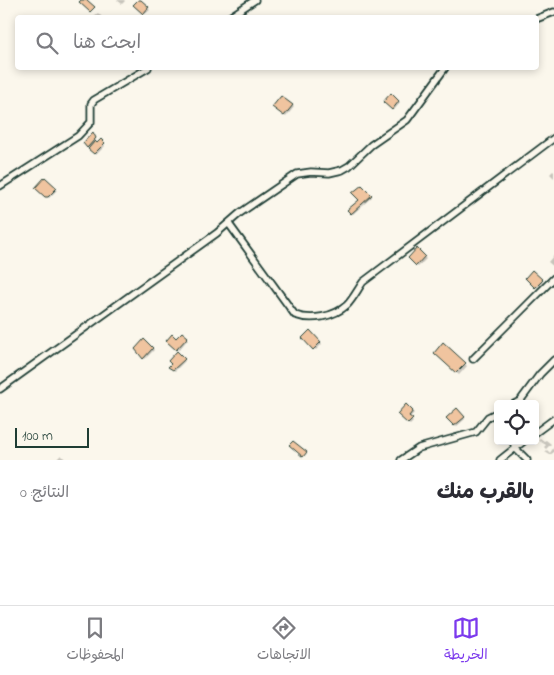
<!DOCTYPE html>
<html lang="ar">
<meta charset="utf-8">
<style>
:root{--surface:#fff;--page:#f7f7f7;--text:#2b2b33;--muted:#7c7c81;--line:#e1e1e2;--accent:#7c3aed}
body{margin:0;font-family:"Indie Flower","Playpen Sans Arabic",sans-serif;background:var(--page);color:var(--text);direction:rtl}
.controls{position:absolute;right:15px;bottom:15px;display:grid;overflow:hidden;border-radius:5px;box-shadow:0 2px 8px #0003}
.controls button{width:45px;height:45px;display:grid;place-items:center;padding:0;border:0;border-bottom:1px solid var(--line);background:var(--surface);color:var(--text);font:25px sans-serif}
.scale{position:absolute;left:15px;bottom:12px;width:74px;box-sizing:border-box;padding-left:5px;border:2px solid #1f3d34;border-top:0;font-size:14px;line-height:18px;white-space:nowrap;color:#1f3d34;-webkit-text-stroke:4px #fbf7ec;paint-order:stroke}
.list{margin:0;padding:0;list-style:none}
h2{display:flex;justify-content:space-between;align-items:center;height:65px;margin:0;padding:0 20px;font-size:21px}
h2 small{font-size:16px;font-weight:400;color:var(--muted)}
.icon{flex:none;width:28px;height:28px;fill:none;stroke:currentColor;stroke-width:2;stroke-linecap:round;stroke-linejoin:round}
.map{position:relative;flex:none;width:554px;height:460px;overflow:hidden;direction:ltr}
.search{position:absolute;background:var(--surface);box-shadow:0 2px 8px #0003;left:15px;right:15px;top:15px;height:55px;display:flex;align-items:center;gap:12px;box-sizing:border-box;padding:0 18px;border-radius:5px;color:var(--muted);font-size:19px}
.sheet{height:145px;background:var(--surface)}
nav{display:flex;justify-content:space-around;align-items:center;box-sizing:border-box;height:70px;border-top:1px solid var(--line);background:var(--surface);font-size:14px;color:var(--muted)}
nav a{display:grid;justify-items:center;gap:2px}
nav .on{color:var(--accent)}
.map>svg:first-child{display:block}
.shadow{fill:#0003}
.building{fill:#f0c49f;stroke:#1f3d34}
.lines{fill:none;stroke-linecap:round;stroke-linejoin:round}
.street-casing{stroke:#1f3d34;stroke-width:9}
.street{stroke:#fbf7ec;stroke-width:5.5}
</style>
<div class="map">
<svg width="554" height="460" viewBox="0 0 554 460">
<rect width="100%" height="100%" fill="#fbf7ec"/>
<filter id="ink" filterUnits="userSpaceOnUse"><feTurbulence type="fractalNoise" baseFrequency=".02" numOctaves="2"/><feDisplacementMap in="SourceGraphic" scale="10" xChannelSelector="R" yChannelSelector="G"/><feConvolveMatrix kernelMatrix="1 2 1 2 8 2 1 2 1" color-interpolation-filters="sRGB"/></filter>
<g filter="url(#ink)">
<!-- shadow -->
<g class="shadow">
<path d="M 117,0 L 124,0 L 125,1 L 122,4 Z"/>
<path d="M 139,0 L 150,10 L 145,14 L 135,5 Z"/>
<path d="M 98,13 L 103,18 L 96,18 L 94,16 Z"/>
<path d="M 391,95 L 400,103 L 394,110 L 385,102 Z"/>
<path d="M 281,98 L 294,107 L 286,117 L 274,107 Z"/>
<path d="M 94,137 L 96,140 L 94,142 L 97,144 L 101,141 L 105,146 L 96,155 L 84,143 Z"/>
<path d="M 554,170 L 554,178 L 550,174 Z"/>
<path d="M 45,179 L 57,190 L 49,198 L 37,188 Z"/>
<path d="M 362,186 L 372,197 L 353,214 L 349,210 L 360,200 Z"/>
<path d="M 417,250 L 426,259 L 418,267 L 409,258 Z"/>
<path d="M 554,255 L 554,267 L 548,262 Z"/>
<path d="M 532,272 L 543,282 L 537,288 L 527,278 Z"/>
<path d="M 310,332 L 322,344 L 316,350 L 304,338 Z"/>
<path d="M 182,333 L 188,339 L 179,350 L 168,341 L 176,340 Z"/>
<path d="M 144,341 L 154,350 L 145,359 L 136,349 Z"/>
<path d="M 443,344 L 467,366 L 459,375 L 435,353 Z"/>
<path d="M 177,353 L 185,361 L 175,371 L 170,367 Z"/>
<path d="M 406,406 L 414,413 L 409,418 L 413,422 L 410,425 L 399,414 Z"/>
<path d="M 457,410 L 465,419 L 456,427 L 448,418 Z"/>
<path d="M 540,438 L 544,441 L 546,440 L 551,444 L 546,449 L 550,453 L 554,447 L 554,452 L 550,455 L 545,452 L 547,450 L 544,447 L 546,445 L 538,440 Z"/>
<path d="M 61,455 L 66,460 L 56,460 Z"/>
</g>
<!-- building -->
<g class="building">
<path d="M 81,0 L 87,0 L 95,7 L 90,12 L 79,2 Z"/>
<path d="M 138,0 L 141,0 L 149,7 L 143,14 L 133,5 Z"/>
<path d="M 391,93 L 399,101 L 392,110 L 383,102 Z"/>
<path d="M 281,96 L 293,105 L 284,116 L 272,107 Z"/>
<path d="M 93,132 L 96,138 L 87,148 L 83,143 Z"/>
<path d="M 101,139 L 105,143 L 94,154 L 88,149 L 95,141 L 97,143 Z"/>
<path d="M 45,177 L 57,188 L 48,197 L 45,197 L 35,188 Z"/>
<path d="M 362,185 L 372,195 L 351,214 L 347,210 L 359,200 L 352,193 Z"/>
<path d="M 417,248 L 425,256 L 416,266 L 408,258 Z"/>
<path d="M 532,270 L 543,280 L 535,288 L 525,278 Z"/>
<path d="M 310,330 L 321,342 L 313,350 L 302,338 Z"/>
<path d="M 182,332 L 188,337 L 176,350 L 166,341 L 172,334 L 176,338 Z"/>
<path d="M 144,339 L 153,348 L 143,359 L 135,349 Z"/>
<path d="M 443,342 L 466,363 L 456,373 L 434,353 Z"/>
<path d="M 177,351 L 185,359 L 173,370 L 168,367 L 171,364 L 168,361 Z"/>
<path d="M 406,404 L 413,411 L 409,416 L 413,419 L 408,424 L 397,414 Z"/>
<path d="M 457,408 L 465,417 L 454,426 L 446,418 Z"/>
<path d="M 293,441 L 307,452 L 303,457 L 289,445 Z"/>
</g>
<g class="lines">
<!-- street casing -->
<g class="street-casing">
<g id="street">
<path d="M 228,18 L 255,0"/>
<path d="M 536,19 L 554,12"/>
<path d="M 0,186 L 78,136 L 91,122 L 91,104 L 94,100 L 148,68"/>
<path d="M 229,224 L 295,315 C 311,321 334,317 347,305 C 353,299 358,289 363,282 L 554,138"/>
<path d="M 473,359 L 554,278"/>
<path d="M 0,389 L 217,233 L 240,213 L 297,174 L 311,172 L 329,173 L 342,170 L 349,166 L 371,145 L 407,120 L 445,68"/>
<path d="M 514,404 L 520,401 L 540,374 L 554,360"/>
<path d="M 535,433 L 554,419"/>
<path d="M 513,441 L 515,448 L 527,460"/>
<path d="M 401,460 L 419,448 L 476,432 L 488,417 L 498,412"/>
<path d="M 500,460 L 524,441"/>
</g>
</g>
<!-- street -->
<use href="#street" class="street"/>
</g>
</g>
</svg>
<div class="controls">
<button><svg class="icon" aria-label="locate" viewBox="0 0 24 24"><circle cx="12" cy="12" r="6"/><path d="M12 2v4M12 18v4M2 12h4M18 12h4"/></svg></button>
</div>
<div class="scale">100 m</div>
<div class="search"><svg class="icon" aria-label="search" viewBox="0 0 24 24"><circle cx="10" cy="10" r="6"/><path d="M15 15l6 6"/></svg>ابحث هنا</div>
</div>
<section class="sheet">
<h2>بالقرب منك<small>النتائج: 0</small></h2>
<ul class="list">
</ul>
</section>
<nav>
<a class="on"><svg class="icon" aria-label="map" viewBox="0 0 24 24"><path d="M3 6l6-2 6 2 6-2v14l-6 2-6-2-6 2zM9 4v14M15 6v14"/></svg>الخريطة</a>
<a><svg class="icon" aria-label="directions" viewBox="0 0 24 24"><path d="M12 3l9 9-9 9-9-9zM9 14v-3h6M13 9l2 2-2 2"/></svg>الاتجاهات</a>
<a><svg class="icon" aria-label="saved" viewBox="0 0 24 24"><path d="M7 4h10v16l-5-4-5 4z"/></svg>المحفوظات</a>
</nav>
